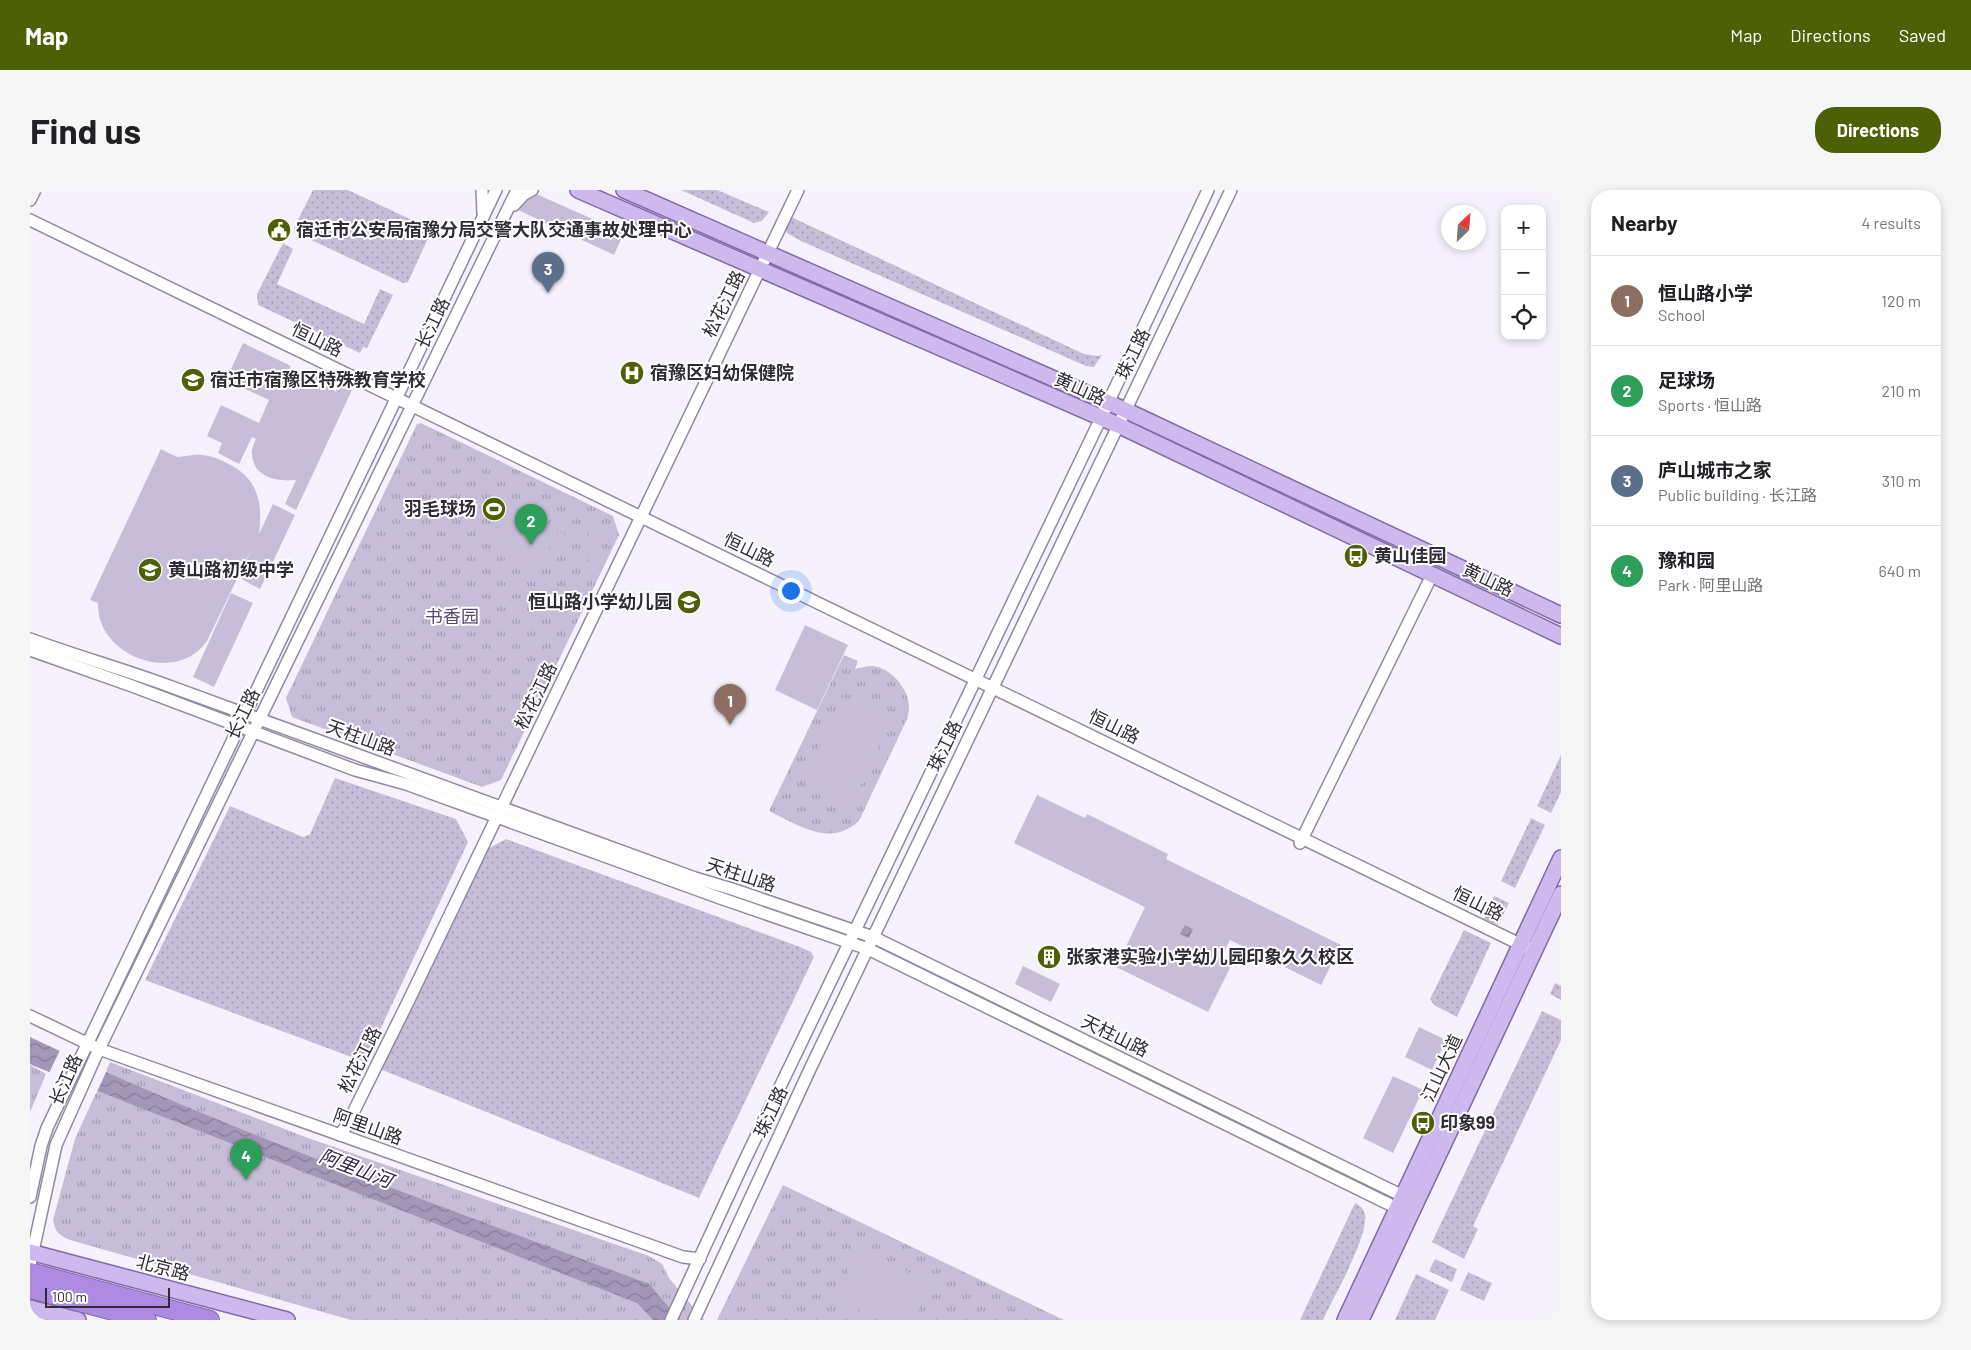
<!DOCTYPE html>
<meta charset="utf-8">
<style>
:root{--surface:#fff;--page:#f6f6f6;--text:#202124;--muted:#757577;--line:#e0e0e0;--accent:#4e6006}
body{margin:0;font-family:Barlow,"Noto Sans SC",sans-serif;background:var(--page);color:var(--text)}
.controls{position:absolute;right:15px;top:15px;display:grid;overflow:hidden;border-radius:10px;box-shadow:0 2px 8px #0003}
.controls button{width:45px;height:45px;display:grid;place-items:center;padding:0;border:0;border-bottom:1px solid var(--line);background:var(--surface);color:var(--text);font:25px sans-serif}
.compass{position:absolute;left:1411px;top:15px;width:45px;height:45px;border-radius:50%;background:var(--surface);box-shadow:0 2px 8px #0003;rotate:25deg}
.scale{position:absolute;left:15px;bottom:12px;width:125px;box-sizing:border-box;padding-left:5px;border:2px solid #302c36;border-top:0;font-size:14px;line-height:18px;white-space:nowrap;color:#302c36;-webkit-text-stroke:4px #fff;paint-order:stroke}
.you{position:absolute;left:760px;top:400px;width:18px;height:18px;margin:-12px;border:4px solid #fff;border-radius:50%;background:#1a73e8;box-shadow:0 0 0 8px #1a73e833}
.badge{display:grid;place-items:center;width:32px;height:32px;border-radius:50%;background:var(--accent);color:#fff;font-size:16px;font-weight:700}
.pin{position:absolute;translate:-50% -41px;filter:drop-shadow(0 1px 2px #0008)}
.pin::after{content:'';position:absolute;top:26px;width:18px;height:15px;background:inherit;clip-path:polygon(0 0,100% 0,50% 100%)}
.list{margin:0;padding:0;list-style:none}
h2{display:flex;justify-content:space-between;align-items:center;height:65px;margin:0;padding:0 20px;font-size:21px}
h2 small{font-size:16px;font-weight:400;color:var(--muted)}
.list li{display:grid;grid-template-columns:32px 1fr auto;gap:15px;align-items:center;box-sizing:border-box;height:90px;padding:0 20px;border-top:1px solid var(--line)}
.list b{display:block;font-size:19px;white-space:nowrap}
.list p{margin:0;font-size:16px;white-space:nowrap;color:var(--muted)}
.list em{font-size:16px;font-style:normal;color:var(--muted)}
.icon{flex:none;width:28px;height:28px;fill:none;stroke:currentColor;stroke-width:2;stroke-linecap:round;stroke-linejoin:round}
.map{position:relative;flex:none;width:1531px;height:1130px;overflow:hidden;border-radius:20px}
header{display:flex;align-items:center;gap:30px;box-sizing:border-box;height:70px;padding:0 25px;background:var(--accent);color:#fff}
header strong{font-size:24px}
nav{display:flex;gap:28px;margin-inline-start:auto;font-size:18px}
.intro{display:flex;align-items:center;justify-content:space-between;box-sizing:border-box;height:120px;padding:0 30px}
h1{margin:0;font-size:35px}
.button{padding:12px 22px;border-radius:20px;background:var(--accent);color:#fff;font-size:18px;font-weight:700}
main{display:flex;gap:30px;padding:0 30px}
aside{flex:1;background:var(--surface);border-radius:20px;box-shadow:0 2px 8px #0003}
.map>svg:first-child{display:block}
.grass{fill:url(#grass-dots)}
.park{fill:url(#park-tufts)}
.garden{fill:#c7bdd9}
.water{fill:url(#water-waves)}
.pier{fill:#f6f2fd}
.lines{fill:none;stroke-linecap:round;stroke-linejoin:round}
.minor-casing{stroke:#9289a1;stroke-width:14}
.major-casing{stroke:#826aa6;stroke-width:18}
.highway-casing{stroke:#826aa6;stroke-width:20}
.minor{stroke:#fff;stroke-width:11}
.major{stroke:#ceb9ee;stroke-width:15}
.highway{stroke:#ae8be2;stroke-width:18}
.labels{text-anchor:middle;stroke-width:4;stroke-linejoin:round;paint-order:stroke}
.poi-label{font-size:18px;font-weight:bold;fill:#302c36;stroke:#fff;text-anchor:start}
.street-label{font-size:18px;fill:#302c36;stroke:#fff}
.park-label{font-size:18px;fill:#5a4776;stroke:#fff}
.water-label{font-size:19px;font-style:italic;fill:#34224d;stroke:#fff}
</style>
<header>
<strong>Map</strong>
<nav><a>Map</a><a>Directions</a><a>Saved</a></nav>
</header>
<div class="intro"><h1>Find us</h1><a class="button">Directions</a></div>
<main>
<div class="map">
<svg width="1531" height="1130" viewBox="0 0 1531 1130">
<defs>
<pattern id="grass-dots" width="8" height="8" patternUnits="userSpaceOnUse" patternTransform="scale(1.25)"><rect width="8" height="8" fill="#c7bdd9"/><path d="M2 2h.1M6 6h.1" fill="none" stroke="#a29ab1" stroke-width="1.8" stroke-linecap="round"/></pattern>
<pattern id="park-tufts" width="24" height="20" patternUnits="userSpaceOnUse" patternTransform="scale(1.25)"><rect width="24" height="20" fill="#c7bdd9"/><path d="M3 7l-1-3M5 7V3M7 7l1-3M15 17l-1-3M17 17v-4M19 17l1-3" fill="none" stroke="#a29ab1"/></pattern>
<pattern id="water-waves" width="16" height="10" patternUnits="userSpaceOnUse" patternTransform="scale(1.25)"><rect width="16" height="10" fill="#a397b8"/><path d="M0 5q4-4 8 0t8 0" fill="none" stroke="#857b96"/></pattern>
</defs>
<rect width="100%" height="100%" fill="#f6f2fd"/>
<!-- grass -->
<g class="grass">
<path d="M 283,0 L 318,0 L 399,38 L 400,44 L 378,92 L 373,93 L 264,42 L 264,38 Z"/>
<path d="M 651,0 L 687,0 L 739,22 L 732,31 L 724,33 Z"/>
<path d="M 759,26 L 1054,164 L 1067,166 L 1072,165 L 1064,177 L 1056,176 L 771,51 L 757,43 L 755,38 Z"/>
<path d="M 253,53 L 263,59 L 247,94 L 334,134 L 350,99 L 363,105 L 337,158 L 333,157 L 330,163 L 228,115 L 227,104 Z"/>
<path d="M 1531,565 L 1531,602 L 1521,623 L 1507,616 Z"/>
<path d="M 305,588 L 426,629 L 438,652 L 335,872 L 115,790 L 200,616 L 273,647 L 280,644 Z"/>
<path d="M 1501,628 L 1515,635 L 1485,698 L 1471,691 Z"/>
<path d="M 476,649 L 770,757 L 781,762 L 784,767 L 669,1008 L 350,879 L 456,660 Z"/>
<path d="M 1464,706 L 1479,713 L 1468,735 L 1454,729 Z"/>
<path d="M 1434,740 L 1461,753 L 1427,827 L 1404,815 L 1400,809 Z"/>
<path d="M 1525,793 L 1531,796 L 1531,810 L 1520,804 Z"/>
<path d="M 1512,821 L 1531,830 L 1531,850 L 1443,1036 L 1448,1039 L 1434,1069 L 1402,1052 Z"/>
<path d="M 1325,1013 C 1331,1016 1333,1018 1335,1024 C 1339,1046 1303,1108 1293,1130 L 1270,1130 Z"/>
<path d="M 1405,1069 L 1427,1079 L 1422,1092 L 1399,1081 Z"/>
<path d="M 1438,1082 L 1462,1093 L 1454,1111 L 1430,1100 Z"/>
<path d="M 1386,1084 L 1419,1100 L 1405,1130 L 1365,1130 Z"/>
</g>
<!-- park -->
<g class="park">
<path d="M 391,233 L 583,326 L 589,345 L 471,590 L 452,597 L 262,527 L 256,508 L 387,234 Z"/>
<path d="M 814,465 L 828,471 L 825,479 C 830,478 836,476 841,476 C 860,476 879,499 879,517 C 879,521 878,525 877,529 L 829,631 C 799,658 769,635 739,621 Z"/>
<path d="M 80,872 L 278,948 L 619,1066 L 632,1074 L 639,1088 L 674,1130 L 321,1130 L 40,1050 C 29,1045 25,1042 23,1030 L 45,949 Z"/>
<path d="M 0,875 L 16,884 L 0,922 Z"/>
<path d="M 753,995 L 1034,1130 L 687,1130 Z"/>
</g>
<!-- garden -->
<g class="garden">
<path d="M 504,3 L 594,43 L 584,65 L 488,20 L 493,10 Z"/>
<path d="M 213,153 L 261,176 L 254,191 C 273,180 295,180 305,202 L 310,194 L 322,200 L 266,320 L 255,314 L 266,290 C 248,292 223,288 222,264 C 221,259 224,254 226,249 L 222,247 L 209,274 L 188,263 L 192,253 L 177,246 L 191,215 L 229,233 L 239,210 L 196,190 Z"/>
<path d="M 131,259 C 136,261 143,266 148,267 C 155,267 164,264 171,265 C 180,265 189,269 197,273 C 228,288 233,312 229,344 L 243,314 L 265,325 L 230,399 L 209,388 L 222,358 L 177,451 C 146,496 66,466 68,413 L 60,410 Z"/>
<path d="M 465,309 L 471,312 L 463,329 L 457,326 Z"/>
<path d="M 474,314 L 528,339 L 506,386 L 474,371 L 479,359 L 457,349 Z"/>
<path d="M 555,324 C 568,339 570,355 564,373 L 557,369 C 561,355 561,342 551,329 Z"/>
<path d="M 529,341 L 535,344 L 528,360 L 521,357 Z"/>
<path d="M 201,403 L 223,413 L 184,497 L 163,487 Z"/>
<path d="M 775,435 L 818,455 L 787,520 L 745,500 Z"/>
<path d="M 813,507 L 862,530 L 822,613 L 773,589 Z"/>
<path d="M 1007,605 L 1055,628 L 1057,624 L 1138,664 L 1136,669 L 1311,755 L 1291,795 L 1200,750 L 1190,770 L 1201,776 L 1178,822 L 1086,777 L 1115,717 L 984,653 Z"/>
<path d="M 993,776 L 1030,794 L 1021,812 L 985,794 Z"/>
<path d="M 1389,837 L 1416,850 L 1402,880 L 1375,867 Z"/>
<path d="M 1363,886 L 1393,900 L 1363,963 L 1333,948 Z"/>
<path d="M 830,1058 L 877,1081 L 860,1119 L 878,1082 L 901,1092 L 883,1130 L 850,1130 L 806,1109 Z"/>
</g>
<!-- water -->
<g class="water">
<path d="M 1155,735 L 1163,739 L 1159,748 L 1150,744 Z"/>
<path d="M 0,847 C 200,942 411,1016 619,1094 L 650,1130 L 623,1130 L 607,1113 L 4,876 L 0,874 Z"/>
</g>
<!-- pier -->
<path class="pier" d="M 31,858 L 77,880 L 66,904 L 19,883 Z"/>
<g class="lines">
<!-- minor casing -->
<g class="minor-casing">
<g id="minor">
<path d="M 452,0 L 453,23"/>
<path d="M 0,10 L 5,0"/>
<path d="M 484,15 L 493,5 L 502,0"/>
<path d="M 0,30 L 1504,761"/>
<path d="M 0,449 C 46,466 93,479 139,496 L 665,688 L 702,699 L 843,747 L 1379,1009"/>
<path d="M 0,460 L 102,496 L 325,580 L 376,594 L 690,708 L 838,759 L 1373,1021"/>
<path d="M 1270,653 L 1402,385"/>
<path d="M 0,826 L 69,859 L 653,1067 L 670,1069"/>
<path d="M 310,945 L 317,935 L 377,814 L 768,0"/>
<path d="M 0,1007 L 11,956 L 17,938 L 466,0"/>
<path d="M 0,1075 L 26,955 L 69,859 L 487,0"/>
<path d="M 641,1130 L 713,974 L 1071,228 L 1178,0"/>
<path d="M 664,1130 L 781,877 L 1201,0"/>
</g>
</g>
<!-- major casing -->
<g class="major-casing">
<g id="major">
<path d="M 548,0 L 1088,235 L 1531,446"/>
<path d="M 594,0 L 1095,220 L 1531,425"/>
<path d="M 0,1062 L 257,1130"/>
<path d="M 0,1118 L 48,1130"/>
<path d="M 1315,1130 L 1531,668"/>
<path d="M 1331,1130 L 1531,704"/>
</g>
</g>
<!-- highway casing -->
<g class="highway-casing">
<g id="highway">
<path d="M 0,1082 L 180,1130"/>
<path d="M 0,1099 L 117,1130"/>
</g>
</g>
<!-- minor -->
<use href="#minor" class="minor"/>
<!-- major -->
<use href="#major" class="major"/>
<!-- highway -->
<use href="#highway" class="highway"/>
</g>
<!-- icons -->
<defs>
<g id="civic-disc" transform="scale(1.25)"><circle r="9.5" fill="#4e6006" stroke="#fff"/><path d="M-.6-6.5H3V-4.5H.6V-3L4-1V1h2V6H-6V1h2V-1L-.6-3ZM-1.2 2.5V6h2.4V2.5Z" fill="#fff"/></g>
<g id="hospital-disc" transform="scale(1.25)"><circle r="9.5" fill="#4e6006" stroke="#fff"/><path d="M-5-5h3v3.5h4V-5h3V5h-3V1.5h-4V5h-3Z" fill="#fff"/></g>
<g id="school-disc" transform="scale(1.25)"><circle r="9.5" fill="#4e6006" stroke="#fff"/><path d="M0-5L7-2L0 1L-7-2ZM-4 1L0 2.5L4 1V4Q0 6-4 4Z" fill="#fff"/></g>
<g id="stadium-disc" transform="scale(1.25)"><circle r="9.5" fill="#4e6006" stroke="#fff"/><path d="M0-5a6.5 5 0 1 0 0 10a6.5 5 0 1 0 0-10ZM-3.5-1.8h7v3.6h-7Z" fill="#fff"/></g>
<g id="bus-disc" transform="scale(1.25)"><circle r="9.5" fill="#4e6006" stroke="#fff"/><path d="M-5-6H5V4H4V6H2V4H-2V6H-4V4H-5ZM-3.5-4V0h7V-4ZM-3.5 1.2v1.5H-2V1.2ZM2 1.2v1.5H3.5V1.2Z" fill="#fff"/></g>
<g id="building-disc" transform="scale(1.25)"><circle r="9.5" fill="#4e6006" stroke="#fff"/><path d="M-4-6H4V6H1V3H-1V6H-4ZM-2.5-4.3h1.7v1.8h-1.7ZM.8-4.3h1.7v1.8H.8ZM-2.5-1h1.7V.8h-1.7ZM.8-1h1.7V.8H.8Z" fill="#fff"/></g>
</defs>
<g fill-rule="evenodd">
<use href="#civic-disc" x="249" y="40"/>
<use href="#hospital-disc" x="602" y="183"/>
<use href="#school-disc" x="163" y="190"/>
<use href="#stadium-disc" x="464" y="319"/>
<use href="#bus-disc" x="1326" y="366"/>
<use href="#school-disc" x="120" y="380"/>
<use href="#school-disc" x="659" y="412"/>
<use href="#building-disc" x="1019" y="767"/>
<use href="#bus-disc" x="1393" y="933"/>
</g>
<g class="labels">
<!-- poi labels -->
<g class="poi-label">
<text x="266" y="46">宿迁市公安局宿豫分局交警大队交通事故处理中心</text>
<text x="620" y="189">宿豫区妇幼保健院</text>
<text x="180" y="196">宿迁市宿豫区特殊教育学校</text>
<text x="446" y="325" text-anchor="end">羽毛球场</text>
<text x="1344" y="372">黄山佳园</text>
<text x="138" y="386">黄山路初级中学</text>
<text x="642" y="418" text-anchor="end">恒山路小学幼儿园</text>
<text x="1036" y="773">张家港实验小学幼儿园印象久久校区</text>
<text x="1410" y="939">印象99</text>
</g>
<!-- street labels -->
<g class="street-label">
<text transform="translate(694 114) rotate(-64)" y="6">松花江路</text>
<text transform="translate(403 133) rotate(-64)" y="6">长江路</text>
<text transform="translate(287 150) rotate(26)" y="6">恒山路</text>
<text transform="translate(1103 164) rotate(-64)" y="6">珠江路</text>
<text transform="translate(1050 199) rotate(24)" y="6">黄山路</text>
<text transform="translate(719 360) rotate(26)" y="6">恒山路</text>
<text transform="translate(1458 390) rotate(25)" y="6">黄山路</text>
<text transform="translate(506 506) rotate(-64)" y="6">松花江路</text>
<text transform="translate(213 524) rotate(-64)" y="6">长江路</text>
<text transform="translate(1084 537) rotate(26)" y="6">恒山路</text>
<text transform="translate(331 548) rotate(20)" y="6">天柱山路</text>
<text transform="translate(915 556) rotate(-64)" y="6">珠江路</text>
<text transform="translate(711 685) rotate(18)" y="6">天柱山路</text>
<text transform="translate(1448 714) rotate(26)" y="6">恒山路</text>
<text transform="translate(1085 846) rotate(26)" y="6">天柱山路</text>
<text transform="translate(330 870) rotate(-63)" y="6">松花江路</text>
<text transform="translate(1412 878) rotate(-65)" y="6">江山大道</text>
<text transform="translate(36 890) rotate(-66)" y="6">长江路</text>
<text transform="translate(741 922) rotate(-65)" y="6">珠江路</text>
<text transform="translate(338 937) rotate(20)" y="6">阿里山路</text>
<text transform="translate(133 1078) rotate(15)" y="6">北京路</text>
</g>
<!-- park labels -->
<g class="park-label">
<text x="422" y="433">书香园</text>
</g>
<!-- water labels -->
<g class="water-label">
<text transform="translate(326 978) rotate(21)" y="7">阿里山河</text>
</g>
</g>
</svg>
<div class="controls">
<button>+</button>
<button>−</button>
<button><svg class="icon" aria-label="locate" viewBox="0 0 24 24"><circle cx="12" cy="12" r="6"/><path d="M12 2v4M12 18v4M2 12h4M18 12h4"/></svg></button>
</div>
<svg class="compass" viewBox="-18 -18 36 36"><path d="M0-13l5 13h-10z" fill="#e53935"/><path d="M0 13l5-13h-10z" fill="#757577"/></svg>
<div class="scale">100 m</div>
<div class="you"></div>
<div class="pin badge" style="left:700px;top:535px;background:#8d6e63">1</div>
<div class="pin badge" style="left:501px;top:355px;background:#2e9e5b">2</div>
<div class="pin badge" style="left:518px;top:103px;background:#5c6f8a">3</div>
<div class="pin badge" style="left:216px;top:990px;background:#2e9e5b">4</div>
</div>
<aside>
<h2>Nearby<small>4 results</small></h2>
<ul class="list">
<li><span class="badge" style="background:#8d6e63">1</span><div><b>恒山路小学</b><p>School</p></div><em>120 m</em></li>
<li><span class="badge" style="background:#2e9e5b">2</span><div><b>足球场</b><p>Sports · 恒山路</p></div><em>210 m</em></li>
<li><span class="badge" style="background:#5c6f8a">3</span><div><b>庐山城市之家</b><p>Public building · 长江路</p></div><em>310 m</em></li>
<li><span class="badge" style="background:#2e9e5b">4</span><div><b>豫和园</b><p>Park · 阿里山路</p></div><em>640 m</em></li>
</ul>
</aside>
</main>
